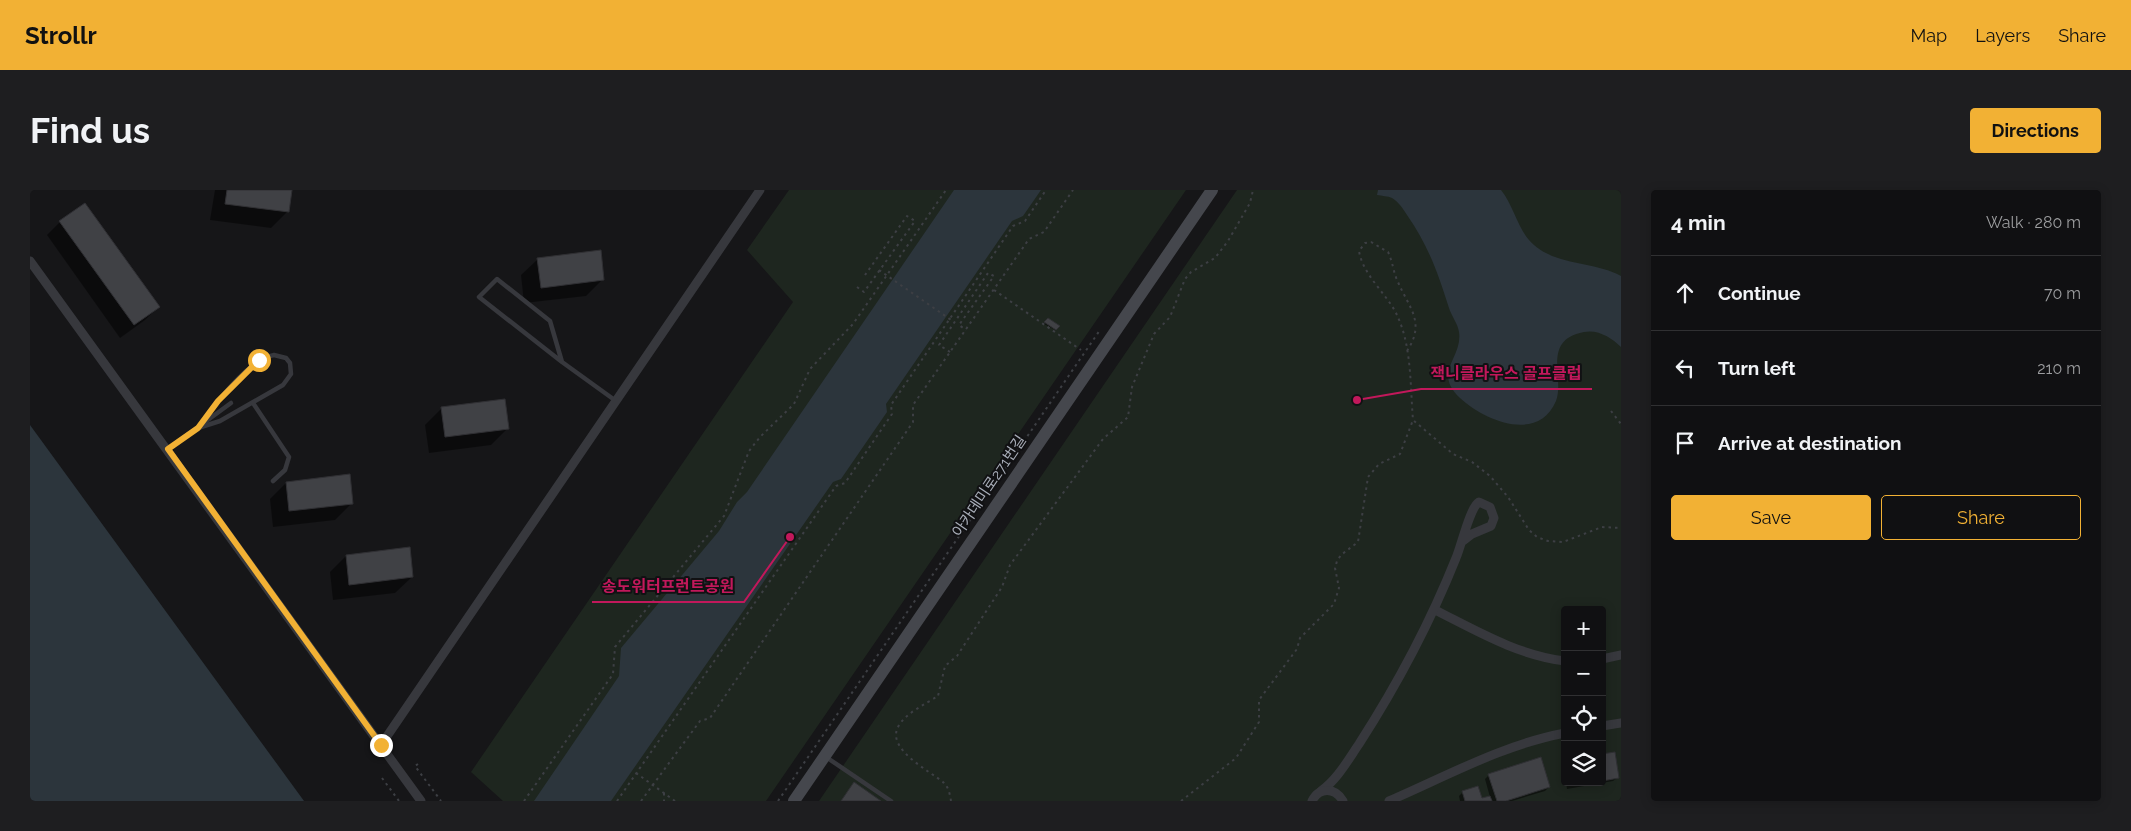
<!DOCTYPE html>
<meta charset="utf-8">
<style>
:root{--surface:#101012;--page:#1e1e20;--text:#f1f3f6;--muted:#9c9d9f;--line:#303032;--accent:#f2b134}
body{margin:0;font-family:Raleway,"Noto Sans KR",sans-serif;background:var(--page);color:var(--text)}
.controls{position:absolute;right:15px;bottom:15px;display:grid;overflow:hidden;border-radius:5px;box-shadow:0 2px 12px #0003}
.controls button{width:45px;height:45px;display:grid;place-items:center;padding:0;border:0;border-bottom:1px solid var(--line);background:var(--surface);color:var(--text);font:25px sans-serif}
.stop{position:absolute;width:15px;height:15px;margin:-11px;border:4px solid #f2b134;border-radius:50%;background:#fff}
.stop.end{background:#f2b134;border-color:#fff;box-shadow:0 1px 5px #0008}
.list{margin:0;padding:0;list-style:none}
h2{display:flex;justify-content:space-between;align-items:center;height:65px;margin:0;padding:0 20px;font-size:21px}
h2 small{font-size:16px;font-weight:400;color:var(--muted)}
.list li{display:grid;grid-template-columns:32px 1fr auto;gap:15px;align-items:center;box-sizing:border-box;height:75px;padding:0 20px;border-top:1px solid var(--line)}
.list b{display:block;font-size:19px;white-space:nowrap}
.list em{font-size:16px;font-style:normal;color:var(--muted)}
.actions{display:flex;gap:10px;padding:15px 20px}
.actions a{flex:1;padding:11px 0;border:1px solid var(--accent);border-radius:5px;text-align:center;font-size:18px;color:var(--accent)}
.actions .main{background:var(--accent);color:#111}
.icon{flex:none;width:28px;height:28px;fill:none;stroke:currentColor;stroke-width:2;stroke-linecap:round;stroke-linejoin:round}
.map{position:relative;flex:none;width:1591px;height:611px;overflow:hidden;border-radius:5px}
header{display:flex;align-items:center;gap:30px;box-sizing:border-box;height:70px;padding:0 25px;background:var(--accent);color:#111}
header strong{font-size:24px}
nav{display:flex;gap:28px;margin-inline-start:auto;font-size:18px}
.intro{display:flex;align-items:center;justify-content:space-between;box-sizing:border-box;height:120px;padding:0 30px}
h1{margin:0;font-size:35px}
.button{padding:12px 22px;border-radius:5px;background:var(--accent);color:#111;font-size:18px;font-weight:700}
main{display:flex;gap:30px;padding:0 30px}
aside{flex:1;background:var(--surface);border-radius:5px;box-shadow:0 2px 12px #0003}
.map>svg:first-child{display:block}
.green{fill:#1e261f;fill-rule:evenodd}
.water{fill:#2c353c}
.shadow{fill:#0007}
.building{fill:#404145;stroke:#303034}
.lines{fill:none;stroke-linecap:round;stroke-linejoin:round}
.path{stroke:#3d3f44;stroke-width:2;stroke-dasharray:2.5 4;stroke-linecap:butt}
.lane{stroke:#37383d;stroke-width:4.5}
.street{stroke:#37383d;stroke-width:9}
.secondary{stroke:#45474d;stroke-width:12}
.path-bridge{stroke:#3d3f44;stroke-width:2;stroke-dasharray:2.5 4;stroke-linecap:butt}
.route{stroke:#f2b134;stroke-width:6}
.labels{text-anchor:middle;stroke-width:4;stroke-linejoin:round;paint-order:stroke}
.street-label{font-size:15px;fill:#a8adb8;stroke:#111113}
.leader{fill:none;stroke:#c2185b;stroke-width:2}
.callout-dot{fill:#c2185b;stroke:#111113;stroke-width:2}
.callout-label{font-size:16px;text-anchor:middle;font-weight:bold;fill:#c2185b;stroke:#111113;stroke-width:4;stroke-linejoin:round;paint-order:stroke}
</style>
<header>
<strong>Strollr</strong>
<nav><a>Map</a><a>Layers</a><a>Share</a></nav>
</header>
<div class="intro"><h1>Find us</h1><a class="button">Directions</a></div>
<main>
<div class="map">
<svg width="1591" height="611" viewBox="0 0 1591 611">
<rect width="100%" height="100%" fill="#161618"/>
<!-- green -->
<g class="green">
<path d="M 759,0 L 1156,0 L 736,611 L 473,611 L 441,582 L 763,112 L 717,60 Z"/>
<path d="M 1207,0 L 1591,0 L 1591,611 L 789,611 ZM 1535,420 L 1572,420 L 1572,592 L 1535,592 Z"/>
</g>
<!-- water -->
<g class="water">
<path d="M 924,0 L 1011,0 L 993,26 L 982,31 L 856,214 L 857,222 L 811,289 L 803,292 L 581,611 L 504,611 L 589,486 L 591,458 L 689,341 L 707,312 L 717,302 Z"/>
<path d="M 1348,0 L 1471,0 C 1483,15 1487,36 1499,50 C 1523,77 1562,70 1591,86 L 1591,157 C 1582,148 1568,139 1554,142 C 1511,150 1535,188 1526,211 C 1508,253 1455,231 1430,208 C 1402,182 1433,168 1429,142 C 1428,134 1421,125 1419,118 C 1408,83 1398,55 1377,25 C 1374,20 1368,11 1362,8 C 1358,6 1352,6 1347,5 Z"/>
<path d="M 0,235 L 274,611 L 0,611 Z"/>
</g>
<!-- shadow -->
<g class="shadow">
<path d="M 185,0 L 261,0 L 258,21 L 241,38 L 180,30 Z"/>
<path d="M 30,32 L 128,117 L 115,130 L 90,148 L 17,45 Z"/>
<path d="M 508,69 L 573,89 L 556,106 L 494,113 L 491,85 Z"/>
<path d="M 1018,129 L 1028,136 L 1025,140 L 1014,134 Z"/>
<path d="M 412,218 L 477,239 L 461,255 L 399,263 L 395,235 Z"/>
<path d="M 256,293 L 322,313 L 305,330 L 243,337 L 240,309 Z"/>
<path d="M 316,366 L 382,387 L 365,403 L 303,410 L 300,382 Z"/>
<path d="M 1572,565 L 1587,588 L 1583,591 L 1537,599 L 1536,592 L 1572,592 Z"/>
<path d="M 1459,585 L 1519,597 L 1515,601 L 1482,611 L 1430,611 L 1429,606 L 1433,602 L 1451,610 L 1460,607 L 1455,589 Z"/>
</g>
<!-- building -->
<g class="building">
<path d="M 197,0 L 262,0 L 259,22 L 195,14 Z"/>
<path d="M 55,13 L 130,117 L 104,135 L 29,31 Z"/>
<path d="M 571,60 L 574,90 L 511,98 L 507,68 Z"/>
<path d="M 1018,128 L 1030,136 L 1026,140 L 1014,132 Z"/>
<path d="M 475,209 L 479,239 L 415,247 L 411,217 Z"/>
<path d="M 320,284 L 323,314 L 259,321 L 256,292 Z"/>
<path d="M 380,357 L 383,387 L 319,395 L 316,365 Z"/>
<path d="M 1585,562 L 1589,588 L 1572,591 L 1572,564 Z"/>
<path d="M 1511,567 L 1520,597 L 1476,611 L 1467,611 L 1458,584 Z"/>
<path d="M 824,592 L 851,611 L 811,611 Z"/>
<path d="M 1448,596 L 1452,608 L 1460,606 L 1462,611 L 1435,611 L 1432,601 Z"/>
</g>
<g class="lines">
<!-- path -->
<g class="path">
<path d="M 827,97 L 834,102 L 885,31 L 877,26 L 835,85"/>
<path d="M 964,100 L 1051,160"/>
<path d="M 1377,161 C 1396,132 1379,118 1368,92 C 1363,82 1363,72 1358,62 L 1341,52 L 1335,53 L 1329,61 C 1333,85 1355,102 1366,123 C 1382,155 1380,195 1383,230"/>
<path d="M 920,162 L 909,155 L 958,83 L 964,86 L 929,135 L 936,140"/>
<path d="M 1581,221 L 1591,234"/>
<path d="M 388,574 L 385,576 L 411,611"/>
<path d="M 606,583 L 645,611"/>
<path d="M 352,588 L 369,611"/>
<path d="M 634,603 L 634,611"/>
<path d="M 494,611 L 583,484 L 585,457 L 694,326 L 719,261 L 730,247 L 764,214 L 780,179 L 823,134 L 916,0"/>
<path d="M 587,611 L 806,296 L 815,293 L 862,224 L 861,215 L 983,36 L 995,31 L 1016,0"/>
<path d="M 611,611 L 670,531 L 680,528 L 883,232 L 883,215 L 999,49 L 1014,42 L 1043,0"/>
<path d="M 748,611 L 1070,140"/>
<path d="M 921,611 C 920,605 919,598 914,593 C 902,582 856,560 868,537 C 875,523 896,514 908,506 L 915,476 L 927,466 L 972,397 L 980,375 L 1073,249 L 1098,227 L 1102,197 L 1124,144 L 1140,127 L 1155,89 L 1161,82 L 1185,68 L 1198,51 L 1220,13 L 1223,0"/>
<path d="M 1151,611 L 1206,568 L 1229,532 L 1229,510 L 1267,459 L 1270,448 L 1304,414 L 1309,398 L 1305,378 L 1307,371 L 1311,365 L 1328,352 L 1338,287 L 1349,274 L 1370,264 L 1383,230 L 1423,264 L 1442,272 L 1460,286 L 1478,307 L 1499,340 L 1507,347 L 1518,351 L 1533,352 L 1572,337 L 1591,338"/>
</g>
<!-- lane -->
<g class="lane">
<path d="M 244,165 L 256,168 L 260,173 L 261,184 L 253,195 L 190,231 L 168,238 C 184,216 217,170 244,165 Z"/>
<path d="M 532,172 L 449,107 L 467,89 L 520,131 L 532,172 L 586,211"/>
<path d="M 223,213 L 259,267 L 255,280 L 243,291"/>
<path d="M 138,259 L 201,213"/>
<path d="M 796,567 L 861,611"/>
</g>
<!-- street -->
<g class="street">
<path d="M 0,71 L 391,611"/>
<path d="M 1405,420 C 1447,441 1487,465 1535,471"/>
<path d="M 1572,469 L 1591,465"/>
<path d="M 1572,536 L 1591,533"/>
<path d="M 351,555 L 730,0"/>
<path d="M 1291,601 C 1307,590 1318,570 1329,554 C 1367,495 1400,433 1426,368 C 1431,357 1440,317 1449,312 L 1460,317 L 1464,328 L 1461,336 L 1442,344 L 1433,351"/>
<path d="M 1282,611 C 1289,597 1305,597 1313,611"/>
<path d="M 1359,611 C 1417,586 1472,555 1535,543"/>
</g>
<!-- secondary -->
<path class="secondary" d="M 764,611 L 1182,0"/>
<!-- path-bridge -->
<path class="path-bridge" d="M 849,80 L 924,132"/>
</g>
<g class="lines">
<!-- route -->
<path class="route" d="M 229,170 L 188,211 L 168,238 L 138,259 L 351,555"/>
</g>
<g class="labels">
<!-- street labels -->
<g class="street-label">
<text transform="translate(959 296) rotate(-56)" y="5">아카데미로271번길</text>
</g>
</g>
<!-- callouts -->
<path class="leader" d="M1327 210L1391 199H1562M760 347L714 412H562"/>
<g class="callout-dot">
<circle cx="1327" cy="210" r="5"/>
<circle cx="760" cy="347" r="5"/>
</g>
<g class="callout-label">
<text x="1476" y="189">잭니클라우스 골프클럽</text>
<text x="638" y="402">송도워터프런트공원</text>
</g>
</svg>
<div class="controls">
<button>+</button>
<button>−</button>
<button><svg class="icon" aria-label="locate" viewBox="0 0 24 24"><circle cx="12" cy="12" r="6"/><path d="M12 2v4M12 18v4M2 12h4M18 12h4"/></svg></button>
<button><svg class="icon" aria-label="layers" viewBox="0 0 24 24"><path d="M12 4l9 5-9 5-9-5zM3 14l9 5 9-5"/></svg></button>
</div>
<div class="stop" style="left:229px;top:170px"></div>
<div class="stop end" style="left:351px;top:555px"></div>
</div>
<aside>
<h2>4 min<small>Walk · 280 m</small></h2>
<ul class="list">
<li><svg class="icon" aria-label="ahead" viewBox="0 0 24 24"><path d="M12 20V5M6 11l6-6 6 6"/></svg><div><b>Continue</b></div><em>70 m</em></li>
<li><svg class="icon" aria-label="left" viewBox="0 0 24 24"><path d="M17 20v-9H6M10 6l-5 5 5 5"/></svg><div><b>Turn left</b></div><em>210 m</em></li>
<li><svg class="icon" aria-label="arrive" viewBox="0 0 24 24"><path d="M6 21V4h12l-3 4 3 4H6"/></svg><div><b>Arrive at destination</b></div></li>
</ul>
<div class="actions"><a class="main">Save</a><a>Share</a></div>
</aside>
</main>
